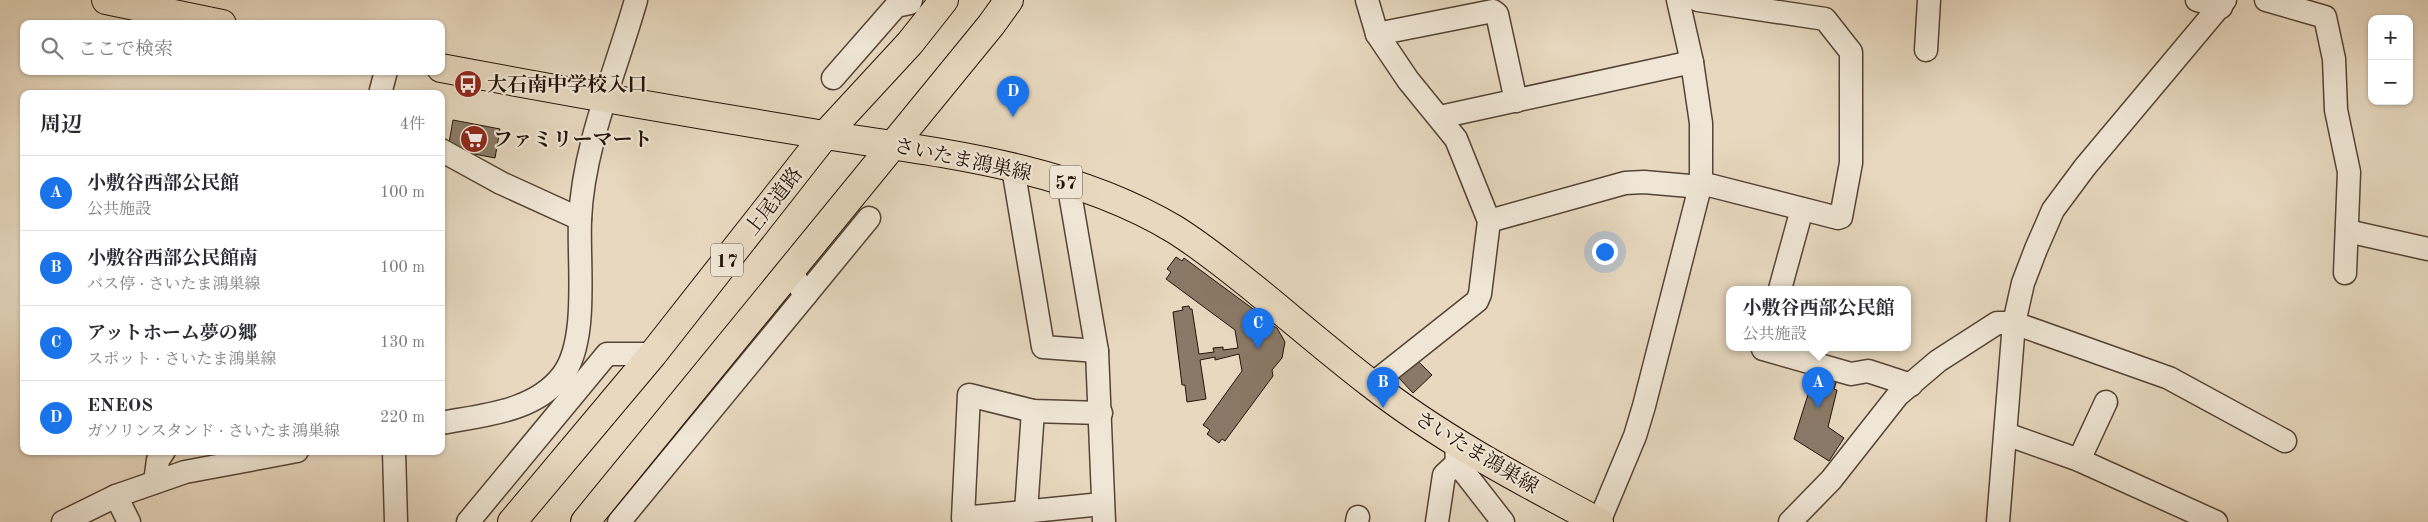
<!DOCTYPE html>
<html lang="ja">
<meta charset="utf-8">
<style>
:root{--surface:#fff;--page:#f7f7f7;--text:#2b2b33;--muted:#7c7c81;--line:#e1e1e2;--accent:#1a73e8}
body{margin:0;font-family:"Old Standard TT","Noto Serif JP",serif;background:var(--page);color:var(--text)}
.controls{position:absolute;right:15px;top:15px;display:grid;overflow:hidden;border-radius:10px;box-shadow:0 1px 4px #0004}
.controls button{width:45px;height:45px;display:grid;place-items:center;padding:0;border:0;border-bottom:1px solid var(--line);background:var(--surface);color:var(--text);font:25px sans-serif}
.you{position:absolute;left:1604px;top:251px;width:18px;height:18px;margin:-12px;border:4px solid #fff;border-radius:50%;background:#1a73e8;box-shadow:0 0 0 8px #1a73e833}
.badge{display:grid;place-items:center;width:32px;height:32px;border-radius:50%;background:var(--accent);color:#fff;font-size:16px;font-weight:700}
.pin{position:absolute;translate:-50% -41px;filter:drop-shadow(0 1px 2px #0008)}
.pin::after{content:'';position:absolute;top:26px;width:18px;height:15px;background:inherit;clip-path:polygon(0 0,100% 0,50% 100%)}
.popup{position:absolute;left:1726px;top:286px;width:185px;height:65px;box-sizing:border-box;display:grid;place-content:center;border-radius:10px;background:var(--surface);filter:drop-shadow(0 1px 4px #0005);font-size:16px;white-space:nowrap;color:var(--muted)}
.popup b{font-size:19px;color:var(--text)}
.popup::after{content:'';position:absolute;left:50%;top:100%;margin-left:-10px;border:10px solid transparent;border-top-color:var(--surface)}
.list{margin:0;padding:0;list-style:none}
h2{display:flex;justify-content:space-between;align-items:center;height:65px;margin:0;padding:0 20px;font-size:21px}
h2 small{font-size:16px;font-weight:400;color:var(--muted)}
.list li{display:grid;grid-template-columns:32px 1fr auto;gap:15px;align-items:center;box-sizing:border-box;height:75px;padding:0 20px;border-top:1px solid var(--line)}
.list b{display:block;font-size:19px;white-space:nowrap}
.list p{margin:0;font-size:16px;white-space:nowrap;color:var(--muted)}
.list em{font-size:16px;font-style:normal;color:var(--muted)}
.icon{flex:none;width:28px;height:28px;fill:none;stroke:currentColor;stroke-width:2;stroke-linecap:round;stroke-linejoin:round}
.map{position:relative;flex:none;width:2428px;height:522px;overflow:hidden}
.search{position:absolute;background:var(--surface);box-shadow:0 1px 4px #0004;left:20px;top:20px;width:425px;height:55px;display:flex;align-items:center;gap:12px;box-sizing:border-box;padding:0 18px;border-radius:10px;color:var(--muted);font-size:19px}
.panel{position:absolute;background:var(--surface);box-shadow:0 1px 4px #0004;left:20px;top:90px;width:425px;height:365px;border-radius:10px}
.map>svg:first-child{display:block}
.building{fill:#8a7967;stroke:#251208}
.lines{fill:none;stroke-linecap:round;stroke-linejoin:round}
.minor-casing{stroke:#564436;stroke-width:25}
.major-casing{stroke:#251208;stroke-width:30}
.highway-casing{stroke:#251208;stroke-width:30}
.minor{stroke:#efe6d5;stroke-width:22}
.major{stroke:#e7d8bf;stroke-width:28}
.highway{stroke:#e7d8bf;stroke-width:28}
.labels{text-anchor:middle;stroke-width:4.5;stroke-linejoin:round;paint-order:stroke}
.shield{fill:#efe6d5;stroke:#625246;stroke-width:1}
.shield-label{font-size:19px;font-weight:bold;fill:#251208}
.poi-label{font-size:20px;font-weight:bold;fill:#251208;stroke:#efe6d5;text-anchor:start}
.street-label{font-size:20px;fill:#251208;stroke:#efe6d5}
</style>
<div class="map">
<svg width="2428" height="522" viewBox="0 0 2428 522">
<rect width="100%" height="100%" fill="#e7d8bf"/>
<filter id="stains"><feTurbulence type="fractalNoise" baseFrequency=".004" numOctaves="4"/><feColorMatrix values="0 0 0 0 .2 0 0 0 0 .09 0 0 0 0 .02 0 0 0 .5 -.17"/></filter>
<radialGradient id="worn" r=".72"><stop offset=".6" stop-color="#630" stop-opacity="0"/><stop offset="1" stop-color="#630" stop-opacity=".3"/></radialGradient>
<!-- building -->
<g class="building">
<path d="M 453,120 L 500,129 L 495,158 L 448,149 Z"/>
<path d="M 1176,257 L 1182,261 L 1184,258 L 1264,317 L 1264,321 L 1277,328 L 1285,342 L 1282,358 L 1272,370 L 1273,376 L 1225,441 L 1222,439 L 1219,443 L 1207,434 L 1210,430 L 1203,425 L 1242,371 L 1239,354 L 1215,360 L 1215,357 L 1200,360 L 1206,399 L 1187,402 L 1185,385 L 1182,385 L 1173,312 L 1183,310 L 1182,307 L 1189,306 L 1190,309 L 1192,309 L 1199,354 L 1214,352 L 1213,348 L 1223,347 L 1223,350 L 1238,348 L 1235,330 L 1166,279 L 1171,272 L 1167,269 Z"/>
<path d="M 1416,359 L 1432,375 L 1413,393 L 1398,377 Z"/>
<path d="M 1821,376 L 1837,380 L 1834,389 L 1837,390 L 1828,427 L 1844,438 L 1829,461 L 1794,439 L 1812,382 L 1819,384 Z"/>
</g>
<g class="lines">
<!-- minor casing -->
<g class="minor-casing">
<g id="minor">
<path d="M 1367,0 L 1377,34 L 1408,80 L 1456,139 L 1489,221 L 1480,294 L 1477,301 L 1371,385"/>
<path d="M 1698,0 L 1825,19 L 1851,52 L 1851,163 L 1841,217 L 1838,218 L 1701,183"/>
<path d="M 2197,0 L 2221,7"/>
<path d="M 2266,0 L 2325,17 L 2334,59 L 2336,110 L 2349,172 L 2345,273"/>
<path d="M 1377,34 L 1493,11 L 1497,14 L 1516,101"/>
<path d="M 1926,50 L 1929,0"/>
<path d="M 833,78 L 896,6 L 910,3 L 911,0"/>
<path d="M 380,94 L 386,71"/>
<path d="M 1440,117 L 1692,62"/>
<path d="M 441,150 L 501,183 L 580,219"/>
<path d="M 1013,168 L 1043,347 L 1097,351"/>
<path d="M 1068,182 L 1097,351 L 1104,522"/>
<path d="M 1489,221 L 1625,183 L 1644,182 L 1701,187"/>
<path d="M 2347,231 L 2428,249"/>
<path d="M 1780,289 L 1802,209"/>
<path d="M 805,296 L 869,218"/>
<path d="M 1764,347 L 1763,349 L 1851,374 L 1868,371 L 1911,385"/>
<path d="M 1101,413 L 1033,411 L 969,395 L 963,518 L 1102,504"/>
<path d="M 441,423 C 483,415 534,412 562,376 C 589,342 578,263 580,220 C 583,146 616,71 636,0"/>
<path d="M 2006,434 L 2079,460 L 2216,522"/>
<path d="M 1456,442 L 1457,463 L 1503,522"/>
<path d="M 394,451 L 396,522"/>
<path d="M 2079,460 L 2106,402"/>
<path d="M 155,482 L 158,460 L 164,451"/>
<path d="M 116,496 L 129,522"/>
<path d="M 1026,511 L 1033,411"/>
<path d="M 63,522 L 116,496 L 185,472 L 297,451"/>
<path d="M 468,522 L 607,354 L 653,354"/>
<path d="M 619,522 L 805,296 L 791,270"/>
<path d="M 1357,522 L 1358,517"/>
<path d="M 1437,522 L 1444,475 L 1457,463"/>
<path d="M 1599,522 L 1635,436 L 1644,406 L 1701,183 L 1701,123 L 1692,62 L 1678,0"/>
<path d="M 1790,522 L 1831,480 L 1898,395 L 1938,361 L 1997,323 L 2014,323 L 2169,378 L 2285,441"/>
<path d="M 1998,522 L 2014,323 L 2023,283 L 2036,249 L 2053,210 L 2085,167 L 2225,0"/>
</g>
</g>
<!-- major casing -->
<g class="major-casing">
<g id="major">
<path d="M 106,0 L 222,24"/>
<path d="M 441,68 C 563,91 684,112 806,132 C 930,152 1063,163 1174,229 C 1203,247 1230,269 1256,290 C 1294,321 1331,353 1370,383 C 1440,438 1520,480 1599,522"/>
</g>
</g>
<!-- highway casing -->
<g class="highway-casing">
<g id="highway">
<path d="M 512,522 L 653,354 L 825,135 L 910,43 L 944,0"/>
<path d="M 585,522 L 991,25 L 1009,0"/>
</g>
</g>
<!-- minor -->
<use href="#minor" class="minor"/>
<!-- major -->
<use href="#major" class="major"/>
<!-- highway -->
<use href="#highway" class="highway"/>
</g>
<!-- icons -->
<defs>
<g id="bus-disc" transform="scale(1.4375)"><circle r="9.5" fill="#8f2418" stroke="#efe6d5"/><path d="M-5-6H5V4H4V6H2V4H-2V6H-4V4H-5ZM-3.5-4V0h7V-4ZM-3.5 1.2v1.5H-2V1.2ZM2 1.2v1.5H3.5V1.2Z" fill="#fff"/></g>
<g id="supermarket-disc" transform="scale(1.4375)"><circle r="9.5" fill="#8f2418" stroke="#efe6d5"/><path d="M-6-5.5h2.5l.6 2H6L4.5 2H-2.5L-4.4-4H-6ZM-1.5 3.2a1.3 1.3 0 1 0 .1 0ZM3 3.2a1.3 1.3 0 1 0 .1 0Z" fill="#fff"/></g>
</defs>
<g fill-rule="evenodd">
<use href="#bus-disc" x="468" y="84"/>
<use href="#supermarket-disc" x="474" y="139"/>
</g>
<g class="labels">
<!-- shield labels -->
<g class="shield">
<rect x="1050" y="165.5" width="32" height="33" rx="4"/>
<rect x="711" y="243.5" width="32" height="33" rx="4"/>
</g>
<g class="shield-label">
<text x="1066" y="189">57</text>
<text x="727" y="267">17</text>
</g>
<!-- poi labels -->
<g class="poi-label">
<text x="487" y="91">大石南中学校入口</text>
<text x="493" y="146">ファミリーマート</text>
</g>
<!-- street labels -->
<g class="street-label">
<text transform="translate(963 159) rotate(12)" y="7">さいたま鴻巣線</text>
<text transform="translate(773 201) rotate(-52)" y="7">上尾道路</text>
<text transform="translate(1477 452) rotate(31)" y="7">さいたま鴻巣線</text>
</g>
</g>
<rect width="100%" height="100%" filter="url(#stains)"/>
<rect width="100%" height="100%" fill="url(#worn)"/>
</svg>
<div class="controls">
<button>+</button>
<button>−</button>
</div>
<div class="you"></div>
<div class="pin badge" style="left:1818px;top:408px">A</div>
<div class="popup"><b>小敷谷西部公民館</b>公共施設</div>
<div class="pin badge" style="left:1383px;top:408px">B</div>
<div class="pin badge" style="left:1258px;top:349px">C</div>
<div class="pin badge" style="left:1013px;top:117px">D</div>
<div class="search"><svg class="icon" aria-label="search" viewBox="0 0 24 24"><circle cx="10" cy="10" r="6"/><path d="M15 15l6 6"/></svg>ここで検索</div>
<section class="panel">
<h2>周辺<small>4件</small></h2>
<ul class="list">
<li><span class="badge">A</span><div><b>小敷谷西部公民館</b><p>公共施設</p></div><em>100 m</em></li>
<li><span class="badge">B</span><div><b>小敷谷西部公民館南</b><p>バス停 · さいたま鴻巣線</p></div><em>100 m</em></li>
<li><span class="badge">C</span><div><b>アットホーム夢の郷</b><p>スポット · さいたま鴻巣線</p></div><em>130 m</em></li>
<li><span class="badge">D</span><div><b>ENEOS</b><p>ガソリンスタンド · さいたま鴻巣線</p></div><em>220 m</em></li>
</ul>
</section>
</div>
